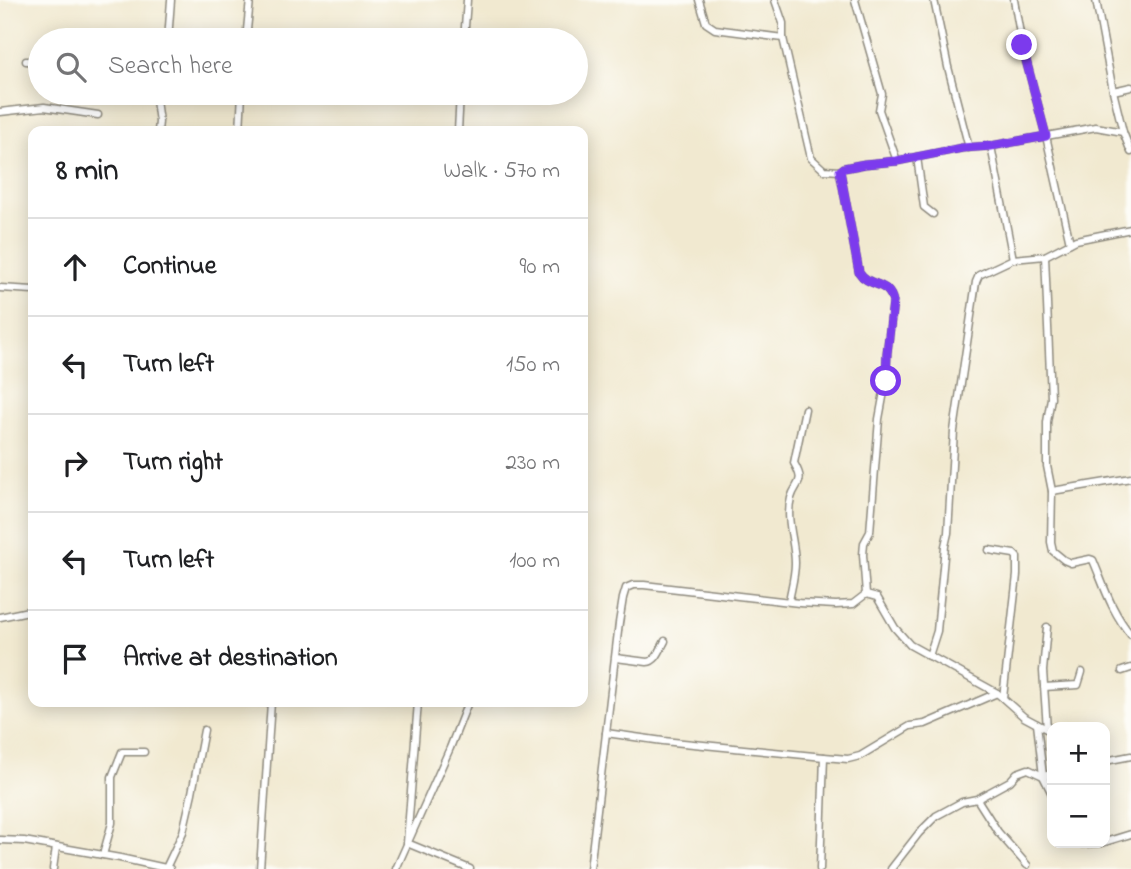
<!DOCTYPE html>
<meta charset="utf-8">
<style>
:root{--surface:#fff;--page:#f2f2f2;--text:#202124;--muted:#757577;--line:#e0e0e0}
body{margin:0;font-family:"Indie Flower",sans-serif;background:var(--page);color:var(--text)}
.controls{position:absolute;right:21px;bottom:21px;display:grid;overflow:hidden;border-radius:14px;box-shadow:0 4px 18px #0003}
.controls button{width:63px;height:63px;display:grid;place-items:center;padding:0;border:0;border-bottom:2px solid var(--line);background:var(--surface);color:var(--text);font:35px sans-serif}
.stop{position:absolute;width:21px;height:21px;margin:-16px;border:5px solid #7c3aed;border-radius:50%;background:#fff}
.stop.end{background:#7c3aed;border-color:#fff;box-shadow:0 2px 7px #0008}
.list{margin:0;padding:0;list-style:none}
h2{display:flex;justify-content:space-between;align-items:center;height:91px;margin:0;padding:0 28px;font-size:30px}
h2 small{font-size:23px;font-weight:400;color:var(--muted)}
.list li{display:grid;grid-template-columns:46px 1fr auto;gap:21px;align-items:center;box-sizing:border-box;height:98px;padding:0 28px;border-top:2px solid var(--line)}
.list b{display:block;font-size:26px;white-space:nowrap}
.list em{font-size:23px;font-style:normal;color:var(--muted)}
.icon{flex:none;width:38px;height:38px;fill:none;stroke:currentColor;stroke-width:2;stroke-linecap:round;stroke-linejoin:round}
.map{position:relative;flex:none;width:1131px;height:869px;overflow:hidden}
.search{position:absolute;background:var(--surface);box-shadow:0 4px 18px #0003;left:28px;top:28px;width:560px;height:77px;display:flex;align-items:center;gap:18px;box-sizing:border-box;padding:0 24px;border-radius:38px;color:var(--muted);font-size:26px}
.panel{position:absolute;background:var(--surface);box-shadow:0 4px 18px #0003;left:28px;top:126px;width:560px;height:581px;border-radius:14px}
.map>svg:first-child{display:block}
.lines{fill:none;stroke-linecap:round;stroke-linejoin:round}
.minor-casing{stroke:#8e8a7e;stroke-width:9}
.minor{stroke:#fff;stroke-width:6}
.route{stroke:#7c3aed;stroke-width:9}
</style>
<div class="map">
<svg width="1131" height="869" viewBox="0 0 1131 869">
<rect width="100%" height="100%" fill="#fdfcf7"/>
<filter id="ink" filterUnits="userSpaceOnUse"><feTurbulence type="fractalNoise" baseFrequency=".0143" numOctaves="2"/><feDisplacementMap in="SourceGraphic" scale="14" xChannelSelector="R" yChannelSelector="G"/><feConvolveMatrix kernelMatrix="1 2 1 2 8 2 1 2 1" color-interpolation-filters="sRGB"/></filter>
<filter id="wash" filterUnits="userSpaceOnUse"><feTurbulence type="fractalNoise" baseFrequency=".00686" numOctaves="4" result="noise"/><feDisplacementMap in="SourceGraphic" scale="28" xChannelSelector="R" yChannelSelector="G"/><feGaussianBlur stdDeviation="1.57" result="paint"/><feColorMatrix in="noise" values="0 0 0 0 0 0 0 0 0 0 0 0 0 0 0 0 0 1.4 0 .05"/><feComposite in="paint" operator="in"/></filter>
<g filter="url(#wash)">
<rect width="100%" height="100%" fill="#f1e9d0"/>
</g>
<g filter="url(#ink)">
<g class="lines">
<!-- minor casing -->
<g class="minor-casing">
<g id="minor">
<path d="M 699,0 L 706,23 L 715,29 L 783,38"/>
<path d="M 775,0 L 783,23 L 783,38 L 811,158 L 824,170 L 840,171 L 844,168 L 865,164 L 897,161 L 962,148 L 991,146 L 1096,127 L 1123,132"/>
<path d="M 855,0 L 882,94 L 879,110 L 897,161"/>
<path d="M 934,0 L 948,67 L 969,148"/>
<path d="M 1014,0 L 1022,45 L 1046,136 L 1070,243"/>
<path d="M 1096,0 L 1113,91 L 1123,132 L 1131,152"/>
<path d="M 168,40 L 171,0"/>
<path d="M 246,40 L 250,0"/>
<path d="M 464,40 L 467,0"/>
<path d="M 26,61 L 40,62"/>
<path d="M 1113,91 L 1131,87"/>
<path d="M 155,93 L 159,122 L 158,131"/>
<path d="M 0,112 L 44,107 L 98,115"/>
<path d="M 240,131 L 242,93"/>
<path d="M 458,131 L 460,93"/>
<path d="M 991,146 L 1013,259 L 1045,256 L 1076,240 L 1131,229"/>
<path d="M 917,157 L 924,207 L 933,214"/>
<path d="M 1045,256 L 1051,398 L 1047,422 L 1047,466 L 1052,491 L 1051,542 L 1053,551 L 1064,560 L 1071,563 L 1090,559 L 1093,560 C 1104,586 1112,613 1131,635"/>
<path d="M 0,288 L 33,290"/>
<path d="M 1052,491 L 1131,478"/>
<path d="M 989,550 L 1014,554 L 1017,557 L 1017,575 L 1003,698"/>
<path d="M 866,594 L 877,597 L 895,628 L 910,645 L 997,693 L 1024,717 L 1052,732"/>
<path d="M 789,601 C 791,589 795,576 795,563 C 795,542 785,519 791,498 C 796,481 806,484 794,463 L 805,409"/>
<path d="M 0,617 L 33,610"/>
<path d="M 929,656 L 937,631 L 945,546 L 948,533 L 954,431 L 976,282 L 979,275 L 1013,259"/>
<path d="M 616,658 L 647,662 C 657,661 660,650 665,641"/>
<path d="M 1122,671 L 1131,668"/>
<path d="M 1044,687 L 1078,685 L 1082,672"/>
<path d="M 418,702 L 407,843 L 470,869"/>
<path d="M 1037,724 L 1043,776 L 1052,794"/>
<path d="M 1047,729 L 1043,671 L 1047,627"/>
<path d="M 606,733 L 663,741 L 824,757 L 820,869"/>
<path d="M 824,757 L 848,759 L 860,756 L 910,726 L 925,724 L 997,693"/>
<path d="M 1105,761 L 1131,756"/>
<path d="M 977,799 L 998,832 L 1027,865"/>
<path d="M 0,840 L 24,841 L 120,858 L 170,869"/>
<path d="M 1105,842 L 1131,834"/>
<path d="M 1079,843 L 1082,844 L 1102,843"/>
<path d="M 103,855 L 112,823 L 112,777 L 122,752 L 144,752"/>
<path d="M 166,868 L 183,832 L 192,793 L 204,730"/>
<path d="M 53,869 L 56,847"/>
<path d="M 260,869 L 271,702"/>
<path d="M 396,869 L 450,748 L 468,702"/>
<path d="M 590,869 L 619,623 L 623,598 L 626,588 L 633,585 L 644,585 L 799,603 L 836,605 L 853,604 L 866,594 L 863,555 L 864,543 L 870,532 L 879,419 L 886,381 L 887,353 L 893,302 C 889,280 869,288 859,272 L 840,171"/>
<path d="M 891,869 L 919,833 L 936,816 L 962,802 L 977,799 L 1010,781 L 1017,773 L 1028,769 L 1043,776 L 1052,774"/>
</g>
</g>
<!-- minor -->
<use href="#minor" class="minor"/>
</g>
</g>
<g class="lines" filter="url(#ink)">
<!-- route -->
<path class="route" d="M 886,381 L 887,353 L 893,302 C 889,280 869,288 859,272 L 840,171 L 844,168 L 865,164 L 897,161 L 962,148 L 991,146 L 1046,136 L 1022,45"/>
</g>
</svg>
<div class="controls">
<button>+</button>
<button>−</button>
</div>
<div class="stop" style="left:886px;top:381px"></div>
<div class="stop end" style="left:1022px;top:45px"></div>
<div class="search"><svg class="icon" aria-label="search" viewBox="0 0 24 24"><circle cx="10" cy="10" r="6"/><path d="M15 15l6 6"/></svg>Search here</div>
<section class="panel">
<h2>8 min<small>Walk · 570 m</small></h2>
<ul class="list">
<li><svg class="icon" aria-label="ahead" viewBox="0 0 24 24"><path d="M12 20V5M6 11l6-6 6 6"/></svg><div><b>Continue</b></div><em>90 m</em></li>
<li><svg class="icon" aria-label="left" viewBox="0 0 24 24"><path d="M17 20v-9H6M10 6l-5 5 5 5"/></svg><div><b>Turn left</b></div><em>150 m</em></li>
<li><svg class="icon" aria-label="right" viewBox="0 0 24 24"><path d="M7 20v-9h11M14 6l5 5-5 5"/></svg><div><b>Turn right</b></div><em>230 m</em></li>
<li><svg class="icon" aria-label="left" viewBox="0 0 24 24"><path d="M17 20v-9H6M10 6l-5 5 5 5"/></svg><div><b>Turn left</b></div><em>100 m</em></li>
<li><svg class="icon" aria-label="arrive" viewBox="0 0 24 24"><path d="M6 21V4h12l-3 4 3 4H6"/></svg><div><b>Arrive at destination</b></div></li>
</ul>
</section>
</div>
